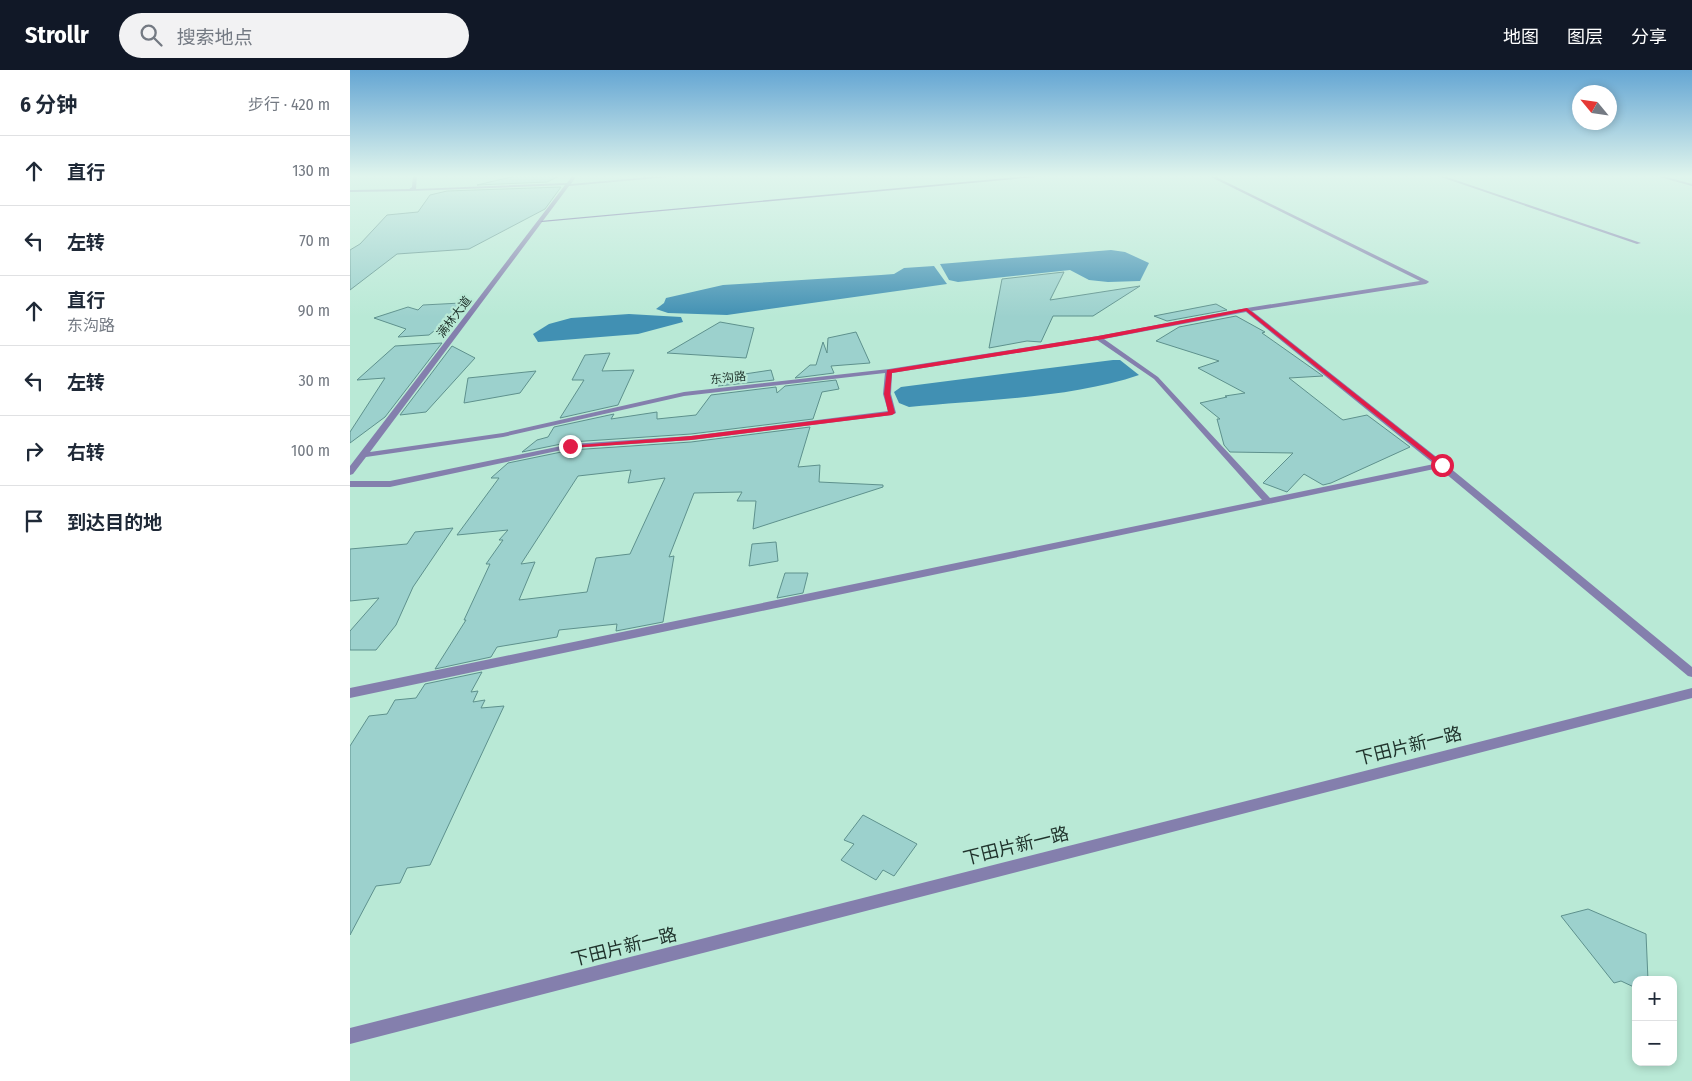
<!DOCTYPE html>
<html lang="zh">
<meta charset="utf-8">
<style>
:root{--surface:#fff;--page:#f2f2f3;--text:#1f2937;--muted:#747a83;--line:#e0e1e3;--accent:#111827}
body{margin:0;font-family:"Fira Sans Condensed","Noto Sans SC",sans-serif;background:var(--page);color:var(--text)}
.controls{position:absolute;right:15px;bottom:15px;display:grid;overflow:hidden;border-radius:10px;box-shadow:0 2px 8px #0003}
.controls button{width:45px;height:45px;display:grid;place-items:center;padding:0;border:0;border-bottom:1px solid var(--line);background:var(--surface);color:var(--text);font:25px sans-serif}
.compass{position:absolute;left:1222px;top:15px;width:45px;height:45px;border-radius:50%;background:var(--surface);box-shadow:0 2px 8px #0003;rotate:299deg}
.stop{position:absolute;width:15px;height:15px;margin:-11px;border:4px solid #e11d48;border-radius:50%;background:#fff}
.stop.end{background:#e11d48;border-color:#fff;box-shadow:0 1px 5px #0008}
.list{margin:0;padding:0;list-style:none}
h2{display:flex;justify-content:space-between;align-items:center;height:65px;margin:0;padding:0 20px;font-size:21px}
h2 small{font-size:16px;font-weight:400;color:var(--muted)}
.list li{display:grid;grid-template-columns:32px 1fr auto;gap:15px;align-items:center;box-sizing:border-box;height:70px;padding:0 20px;border-top:1px solid var(--line)}
.list b{display:block;font-size:19px;white-space:nowrap}
.list p{margin:0;font-size:16px;white-space:nowrap;color:var(--muted)}
.list em{font-size:16px;font-style:normal;color:var(--muted)}
.icon{flex:none;width:28px;height:28px;fill:none;stroke:currentColor;stroke-width:2;stroke-linecap:round;stroke-linejoin:round}
.map{position:relative;flex:none;width:1342px;height:1011px;overflow:hidden}
header{display:flex;align-items:center;gap:30px;box-sizing:border-box;height:70px;padding:0 25px;background:var(--accent);color:#fff}
header strong{font-size:24px}
nav{display:flex;gap:28px;margin-inline-start:auto;font-size:18px}
.search{width:350px;height:45px;background:var(--page);display:flex;align-items:center;gap:12px;box-sizing:border-box;padding:0 18px;border-radius:28px;color:var(--muted);font-size:19px}
main{display:flex}
aside{flex:1;background:var(--surface)}
.map>svg:first-child{display:block}
.water{fill:#4190b3}
.building{fill:#9cd1cd;stroke:#5e918d;fill-rule:evenodd}
.lines{fill:none;stroke-linecap:round;stroke-linejoin:round}
.lane{fill:#847fad;fill-rule:evenodd}
.street{fill:#847fad;fill-rule:evenodd}
.secondary{fill:#5c5093;fill-rule:evenodd}
.route{fill:#e11d48}
.labels{text-anchor:middle;stroke-width:4.5;stroke-linejoin:round;paint-order:stroke}
.far-street-label{font-size:12px;fill:#1f322b;stroke:#b9e9d6}
.near-street-label{font-size:18px;fill:#1f322b;stroke:#b9e9d6}
</style>
<header>
<strong>Strollr</strong>
<div class="search"><svg class="icon" aria-label="search" viewBox="0 0 24 24"><circle cx="10" cy="10" r="6"/><path d="M15 15l6 6"/></svg>搜索地点</div>
<nav><a>地图</a><a>图层</a><a>分享</a></nav>
</header>
<main>
<aside>
<h2>6 分钟<small>步行 · 420 m</small></h2>
<ul class="list">
<li><svg class="icon" aria-label="ahead" viewBox="0 0 24 24"><path d="M12 20V5M6 11l6-6 6 6"/></svg><div><b>直行</b></div><em>130 m</em></li>
<li><svg class="icon" aria-label="left" viewBox="0 0 24 24"><path d="M17 20v-9H6M10 6l-5 5 5 5"/></svg><div><b>左转</b></div><em>70 m</em></li>
<li><svg class="icon" aria-label="ahead" viewBox="0 0 24 24"><path d="M12 20V5M6 11l6-6 6 6"/></svg><div><b>直行</b><p>东沟路</p></div><em>90 m</em></li>
<li><svg class="icon" aria-label="left" viewBox="0 0 24 24"><path d="M17 20v-9H6M10 6l-5 5 5 5"/></svg><div><b>左转</b></div><em>30 m</em></li>
<li><svg class="icon" aria-label="right" viewBox="0 0 24 24"><path d="M7 20v-9h11M14 6l5 5-5 5"/></svg><div><b>右转</b></div><em>100 m</em></li>
<li><svg class="icon" aria-label="arrive" viewBox="0 0 24 24"><path d="M6 21V4h12l-3 4 3 4H6"/></svg><div><b>到达目的地</b></div></li>
</ul>
</aside>
<div class="map">
<svg width="1342" height="1011" viewBox="0 0 1342 1011">
<rect width="100%" height="100%" fill="#b9e9d6"/>
<!-- water -->
<g class="water">
<path d="M 761,180 L 775,182 L 799,193 L 790,211 L 758,212 L 739,210 L 720,200 L 608,212 L 599,210 L 590,194 Z"/>
<path d="M 584,196 L 597,214 L 377,245 L 318,243 L 306,239 L 314,233 L 316,228 L 373,215 L 531,205 L 544,204 L 554,198 Z"/>
<path d="M 279,244 L 331,247 L 333,252 L 288,264 L 188,272 L 183,264 L 199,254 L 221,248 Z"/>
<path d="M 763,290 L 770,290 L 789,305 C 722,328 631,330 559,337 L 549,333 L 544,322 L 551,317 Z"/>
</g>
<!-- building -->
<g class="building">
<path d="M 170,105 L 211,105 L 197,112 L 127,115 Z"/>
<path d="M 211,117 L 195,139 L 119,179 L 47,184 L 0,220 L 0,180 L 10,174 L 37,145 L 68,142 L 80,125 L 97,121 Z"/>
<path d="M 714,202 L 700,230 L 790,216 L 743,246 L 703,246 L 691,272 L 677,271 L 639,278 L 652,209 Z"/>
<path d="M 111,233 L 89,257 L 79,265 L 48,267 L 56,259 L 24,248 L 58,237 L 68,240 L 73,235 Z"/>
<path d="M 866,234 L 877,240 L 817,251 L 804,246 Z"/>
<path d="M 886,246 L 915,262 L 912,263 L 973,306 L 939,308 L 990,348 L 993,350 L 1017,345 L 1060,377 L 981,413 L 973,415 L 954,404 L 937,422 L 913,413 L 943,383 L 880,382 L 874,375 L 867,349 L 870,349 L 850,333 L 877,327 L 875,326 L 895,323 L 848,298 L 869,291 L 806,271 L 829,257 Z"/>
<path d="M 370,252 L 404,258 L 396,288 L 317,283 Z"/>
<path d="M 506,262 L 520,293 L 481,296 L 484,303 L 445,308 L 460,295 L 466,295 L 473,272 L 477,283 L 478,268 Z"/>
<path d="M 92,273 L 35,347 L 0,373 L 0,362 L 35,308 L 7,310 L 45,276 Z"/>
<path d="M 102,276 L 125,288 L 76,342 L 50,345 Z"/>
<path d="M 260,283 L 252,301 L 284,300 L 268,335 L 210,348 L 234,310 L 222,310 L 235,285 Z"/>
<path d="M 421,300 L 424,310 L 368,316 L 375,307 Z"/>
<path d="M 186,301 L 170,323 L 114,333 L 118,308 Z"/>
<path d="M 486,310 L 489,319 L 472,322 L 463,349 L 341,364 L 221,372 L 172,382 L 187,370 L 198,367 L 204,357 L 264,344 L 261,349 L 307,342 L 307,349 L 346,345 L 361,325 L 426,317 L 427,323 L 435,316 Z"/>
<path d="M 460,357 L 448,397 L 470,395 L 469,412 L 533,415 L 533,417 L 403,459 L 406,431 L 387,431 L 392,422 L 344,423 L 319,487 L 324,486 L 313,552 L 266,561 L 267,554 L 209,560 L 207,567 L 147,577 L 141,587 L 85,599 L 116,550 L 114,550 L 140,494 L 136,494 L 153,470 L 149,470 L 158,460 L 107,465 L 149,408 L 141,408 L 158,393 L 221,380 L 341,372 ZM 281,400 L 278,413 L 315,408 L 280,484 L 246,488 L 237,522 L 169,530 L 185,492 L 171,494 L 228,406 Z"/>
<path d="M 103,458 L 63,517 L 46,555 L 26,580 L 0,580 L 0,561 L 29,528 L 0,531 L 0,479 L 57,474 L 65,462 Z"/>
<path d="M 426,472 L 428,491 L 399,496 L 402,474 Z"/>
<path d="M 435,503 L 458,503 L 453,523 L 427,528 Z"/>
<path d="M 132,602 L 121,622 L 128,621 L 123,632 L 135,630 L 131,638 L 154,636 L 80,795 L 57,798 L 50,813 L 26,816 L 0,865 L 0,676 L 19,646 L 37,644 L 45,630 L 66,628 L 75,614 Z"/>
<path d="M 513,745 L 567,774 L 544,806 L 533,800 L 526,810 L 491,790 L 504,774 L 494,770 Z"/>
<path d="M 1238,839 L 1296,864 L 1298,910 L 1286,910 L 1286,918 L 1271,911 L 1264,913 L 1211,846 Z"/>
</g>
<g class="lines">
<!-- lane -->
<path class="lane" d="M 60,119 L 61,121 L 0,122 L 0,120 Z"/>
<!-- street -->
<g class="street">
<path d="M 63,105 L 67,105 L 66,119 L 217,113 L 223,105 L 227,105 L 221,114 L 323,105 L 341,105 L 219,116 L 20,382 L 153,363 L 334,322 L 539,299 L 748,266 L 897,238 L 1070,211 L 857,105 L 862,105 L 1078,211 L 1079,212 L 1076,214 L 902,241 L 1094,393 L 1342,597 L 1342,607 L 1338,606 L 1089,398 L 0,628 L 0,618 L 912,430 L 804,309 L 747,270 L 542,303 L 541,324 L 546,343 L 542,345 L 341,370 L 221,378 L 40,417 L 0,417 L 0,411 L 40,411 L 221,374 L 341,366 L 538,341 L 533,324 L 535,303 L 334,326 L 153,367 L 16,387 L 3,404 L 0,405 L 0,396 L 215,115 L 60,121 L 58,120 L 62,117 ZM 896,242 L 1084,394 L 920,428 L 808,307 L 754,269 Z"/>
<path d="M 1085,105 L 1091,105 L 1291,173 L 1287,174 Z"/>
<path d="M 1302,105 L 1309,105 L 1342,114 L 1342,116 Z"/>
<path d="M 1342,618 L 1342,628 L 0,974 L 0,958 Z"/>
</g>
<!-- secondary -->
<path class="secondary" d="M 691,105 L 708,105 L 192,152 L 190,151 Z"/>
</g>
<!-- sky -->
<linearGradient id="sky" x2="0" y2="1"><stop stop-color="#65a6d3"/><stop offset="0.43" stop-color="#e0f5ed"/><stop offset="1" stop-color="#e0f5ed" stop-opacity="0"/></linearGradient>
<rect width="1342" height="247" fill="url(#sky)"/>
<!-- route -->
<path class="route" d="M 897,238 L 1094,394 L 1094,396 L 1089,396 L 896,241 L 748,270 L 542,303 L 540,324 L 545,343 L 542,345 L 341,370 L 220,378 L 217,376 L 341,366 L 538,342 L 534,324 L 537,300 L 748,266 Z"/>
<g class="labels">
<!-- far-street labels -->
<g class="far-street-label">
<text transform="translate(104 247) rotate(-53)" y="4">满林大道</text>
<text transform="translate(378 308) rotate(-6)" y="4">东沟路</text>
</g>
<!-- near-street labels -->
<g class="near-street-label">
<text transform="translate(1059 676) rotate(-14)" y="6">下田片新一路</text>
<text transform="translate(666 776) rotate(-14)" y="6">下田片新一路</text>
<text transform="translate(274 877) rotate(-14)" y="6">下田片新一路</text>
</g>
</g>
</svg>
<div class="controls">
<button>+</button>
<button>−</button>
</div>
<svg class="compass" viewBox="-18 -18 36 36"><path d="M0-13l5 13h-10z" fill="#e53935"/><path d="M0 13l5-13h-10z" fill="#747a83"/></svg>
<div class="stop" style="left:1092px;top:395px"></div>
<div class="stop end" style="left:220px;top:376px"></div>
</div>
</main>
